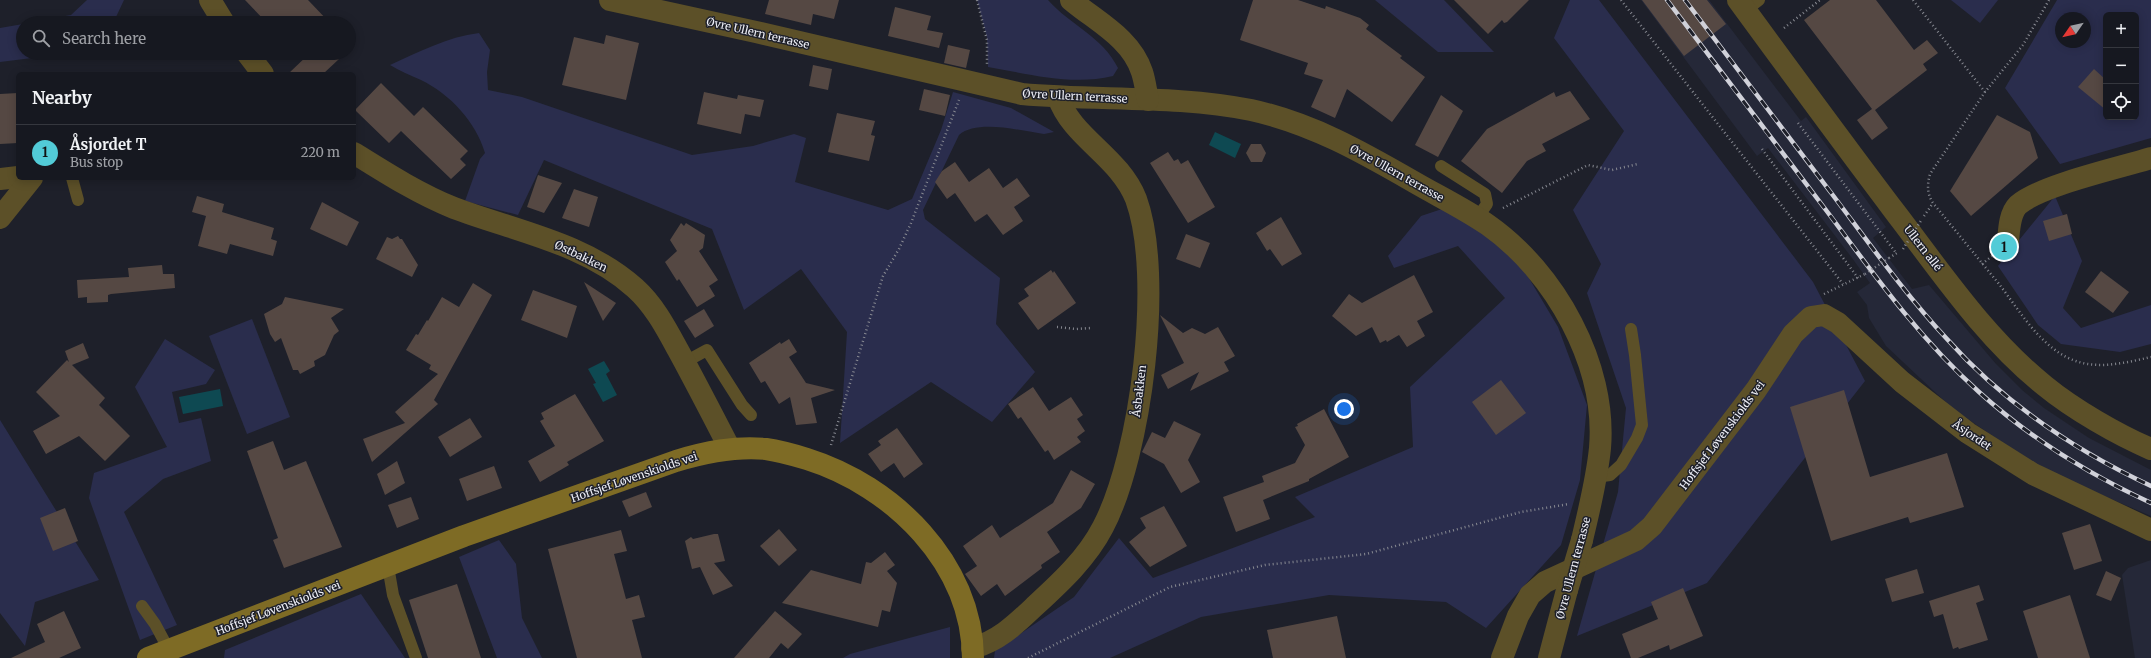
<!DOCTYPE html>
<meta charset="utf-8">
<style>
:root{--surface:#161820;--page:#23252d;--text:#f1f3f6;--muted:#9ea0a5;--line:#35373e;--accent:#52cbd7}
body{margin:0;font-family:Merriweather,serif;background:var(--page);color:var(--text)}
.controls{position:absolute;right:12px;top:12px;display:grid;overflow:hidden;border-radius:6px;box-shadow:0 2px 10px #0003}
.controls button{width:36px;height:36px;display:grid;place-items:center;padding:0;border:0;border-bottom:1px solid var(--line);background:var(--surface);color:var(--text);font:20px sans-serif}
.compass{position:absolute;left:2055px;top:12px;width:36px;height:36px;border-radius:50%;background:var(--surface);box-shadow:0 2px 10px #0003;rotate:236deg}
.you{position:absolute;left:1344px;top:409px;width:14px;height:14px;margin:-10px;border:3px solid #fff;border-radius:50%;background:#1a73e8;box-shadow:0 0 0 6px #1a73e833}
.badge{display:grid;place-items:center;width:26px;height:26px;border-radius:50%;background:var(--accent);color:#111;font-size:13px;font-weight:700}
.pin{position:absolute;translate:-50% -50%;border:2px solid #fff;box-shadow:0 1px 4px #0006}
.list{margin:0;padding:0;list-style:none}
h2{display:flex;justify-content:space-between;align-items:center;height:52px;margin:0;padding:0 16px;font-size:17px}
h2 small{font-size:13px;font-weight:400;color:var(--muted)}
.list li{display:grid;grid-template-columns:26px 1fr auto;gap:12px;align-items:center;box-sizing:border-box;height:56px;padding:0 16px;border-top:1px solid var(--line)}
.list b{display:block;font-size:15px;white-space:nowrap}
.list p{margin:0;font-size:13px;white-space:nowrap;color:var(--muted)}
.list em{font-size:13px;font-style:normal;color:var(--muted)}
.icon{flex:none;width:22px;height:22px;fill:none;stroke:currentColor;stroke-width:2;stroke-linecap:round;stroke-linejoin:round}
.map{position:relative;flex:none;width:2151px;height:658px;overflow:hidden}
.search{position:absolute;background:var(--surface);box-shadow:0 2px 10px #0003;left:16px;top:16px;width:340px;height:44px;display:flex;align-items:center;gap:10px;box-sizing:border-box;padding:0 14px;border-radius:22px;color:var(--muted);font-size:15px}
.panel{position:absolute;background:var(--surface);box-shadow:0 2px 10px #0003;left:16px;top:72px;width:340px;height:108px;border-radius:6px}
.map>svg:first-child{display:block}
.built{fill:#252838}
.green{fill:#2a2d4d;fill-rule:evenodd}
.water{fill:#0e4952}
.building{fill:#554843}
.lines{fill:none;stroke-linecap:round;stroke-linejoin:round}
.path{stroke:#878991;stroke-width:2.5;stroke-dasharray:1 3;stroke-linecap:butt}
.lane{stroke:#5c5028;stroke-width:12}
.street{stroke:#5c5028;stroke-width:22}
.secondary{stroke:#7e6b25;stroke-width:22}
.rail-casing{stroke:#d0d1d9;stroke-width:4.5}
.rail{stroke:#1e202a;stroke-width:3;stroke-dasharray:9;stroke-linecap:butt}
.path-bridge{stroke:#878991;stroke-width:2.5;stroke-dasharray:1 3;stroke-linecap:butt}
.street-bridge{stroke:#5c5028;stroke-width:22}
.labels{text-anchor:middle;stroke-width:3;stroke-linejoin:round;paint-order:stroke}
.street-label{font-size:11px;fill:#edeef5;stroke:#1e202a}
</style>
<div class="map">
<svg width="2151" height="658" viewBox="0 0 2151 658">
<rect width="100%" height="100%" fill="#1e202a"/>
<!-- built -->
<g class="built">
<path d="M 1641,0 L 1709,0 L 1801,121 L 1806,117 L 1886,227 L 1873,238 L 1912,289 L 1929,285 L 1996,364 L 2022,390 L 2044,408 L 2089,438 L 2151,470 L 2151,516 L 2048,472 L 2018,453 L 1953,409 L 1886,346 L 1869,318 L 1867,305 L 1857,292 L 1870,283 L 1852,258 L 1768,148 L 1757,156 Z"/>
<path d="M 2151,560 L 2151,658 L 2135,658 L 2122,575 L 2128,568 Z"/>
</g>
<!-- green -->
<g class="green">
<path d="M 87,0 L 124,0 L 116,17 L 116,23 L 26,23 L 71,15 Z"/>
<path d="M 977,0 L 1048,0 C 1070,25 1103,37 1118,68 L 1113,76 C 1072,86 1029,74 988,67 L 987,38 Z"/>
<path d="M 1375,0 L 1444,0 L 1494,52 L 1438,52 Z"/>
<path d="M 1570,0 L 1599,0 L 1813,282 L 1865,381 L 1707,583 L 1577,636 L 1618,492 L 1626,408 L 1587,293 L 1601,264 L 1573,210 L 1624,131 L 1554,38 Z"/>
<path d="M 1951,0 L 1998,0 L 1980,23 Z"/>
<path d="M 2057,0 L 2151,0 L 2151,138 L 2060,164 L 2005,88 ZM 2106,15 L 2136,15 L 2136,117 L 2106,117 ZM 2061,18 L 2085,18 L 2085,42 L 2061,42 Z"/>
<path d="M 23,24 L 23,53 L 72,53 L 0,62 L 0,28 Z"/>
<path d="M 479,33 L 490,50 L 487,72 L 488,90 L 522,97 L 692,155 L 753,146 L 794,134 L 806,138 L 795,182 L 888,210 L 912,199 L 941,130 L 953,92 L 1011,108 L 1054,132 L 1044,134 C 1022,131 977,119 959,135 L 923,210 L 925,219 L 1000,278 L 996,324 L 1035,372 L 992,422 L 931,382 L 840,443 L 847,332 L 801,269 L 744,310 L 712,229 L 544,160 L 518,215 L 465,201 L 480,159 L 485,153 C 476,122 450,94 421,80 C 410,75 400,71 390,65 C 419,52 447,37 479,33 Z"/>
<path d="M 2055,196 L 2082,261 L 2063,308 L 2081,328 L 2151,305 L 2151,344 L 2120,352 L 2061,344 L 2038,325 L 1998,266 Z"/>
<path d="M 1442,209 L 1487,229 L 1523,268 L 1558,327 L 1587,405 L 1580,480 L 1561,545 L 1486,628 L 1446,602 L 1329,595 L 1201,617 L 1110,658 L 994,658 L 995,651 L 1074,597 L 1119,538 L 1153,578 L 1315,517 L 1295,497 L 1413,447 L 1410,387 L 1505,298 L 1458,246 L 1394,268 L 1388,256 L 1421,216 Z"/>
<path d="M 252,319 L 290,417 L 247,434 L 209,336 Z"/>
<path d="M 165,339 L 215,370 L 206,384 L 172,392 L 179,423 L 201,418 L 211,461 L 163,479 L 124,512 L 177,625 L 140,640 L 89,498 L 94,473 L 167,447 L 135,387 Z"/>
<path d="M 0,420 L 99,580 L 35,602 L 25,646 L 0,613 Z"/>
<path d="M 499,540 L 516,564 L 522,618 L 542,658 L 497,658 L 459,557 Z"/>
<path d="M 361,594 L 405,658 L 224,658 L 225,650 Z"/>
<path d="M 950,627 L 950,658 L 843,658 L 850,654 Z"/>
</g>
<!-- water -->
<g class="water">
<path d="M 1215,132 L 1241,144 L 1235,158 L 1209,145 Z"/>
<path d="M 604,361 L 610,371 L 606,374 L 617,395 L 603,402 L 593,384 L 596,383 L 588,369 Z"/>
<path d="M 220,389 L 223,406 L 183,414 L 179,397 Z"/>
</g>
<!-- building -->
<g class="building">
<path d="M 245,0 L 308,0 L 330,23 L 267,23 Z"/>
<path d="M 769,0 L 839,0 L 834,19 L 813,14 L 811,25 L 765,14 Z"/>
<path d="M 1253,0 L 1298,0 L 1325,9 L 1326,6 L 1360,18 L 1369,25 L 1366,29 L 1402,56 L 1400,58 L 1425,77 L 1392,122 L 1347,89 L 1335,118 L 1311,107 L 1323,80 L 1304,74 L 1308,63 L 1240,40 Z"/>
<path d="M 1454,0 L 1529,0 L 1507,22 L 1504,23 L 1502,20 L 1488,34 Z"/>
<path d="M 1642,0 L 1707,0 L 1726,24 L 1684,56 Z"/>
<path d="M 1830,0 L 1876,0 L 1914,50 L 1927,40 L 1938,53 L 1923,64 L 1927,70 L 1875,110 L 1888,128 L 1872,140 L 1857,120 L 1872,109 L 1804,20 Z"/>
<path d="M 895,7 L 931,16 L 927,30 L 943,33 L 939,48 L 888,36 Z"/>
<path d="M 606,35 L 639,43 L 626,100 L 562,85 L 574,37 L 604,44 Z"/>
<path d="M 948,45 L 970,50 L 966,68 L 944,63 Z"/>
<path d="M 310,53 L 334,53 L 339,59 L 323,74 L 288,74 Z"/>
<path d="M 813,65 L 832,69 L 828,90 L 809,86 Z"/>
<path d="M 2094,69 L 2106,80 L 2106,110 L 2078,87 Z"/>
<path d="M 381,83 L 414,116 L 423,107 L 468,151 L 460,159 L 466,165 L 451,179 L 401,131 L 389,143 L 355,110 Z"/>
<path d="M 924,89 L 950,95 L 945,116 L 919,110 Z"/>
<path d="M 1570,91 L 1590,119 L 1542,144 L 1546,151 L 1527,161 L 1502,193 L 1461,161 L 1487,129 L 1554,92 L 1556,97 Z"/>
<path d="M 704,92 L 737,99 L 738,95 L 764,100 L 760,117 L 745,114 L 741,134 L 697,124 Z"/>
<path d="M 18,93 L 18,143 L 0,144 L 0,94 Z"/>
<path d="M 1441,95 L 1463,111 L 1438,157 L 1415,145 Z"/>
<path d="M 837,113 L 875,121 L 871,135 L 875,136 L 869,161 L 828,152 Z"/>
<path d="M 1997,115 L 2030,132 L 2038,158 L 1971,216 L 1950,191 Z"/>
<path d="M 1251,144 L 1261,144 L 1266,153 L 1262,162 L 1251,162 L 1246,153 Z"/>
<path d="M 1168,152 L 1174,161 L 1178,159 L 1181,164 L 1188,160 L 1215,207 L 1188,223 L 1150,163 Z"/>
<path d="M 955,162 L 969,182 L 989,168 L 1003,188 L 1017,178 L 1030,196 L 1014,207 L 1023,221 L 1003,235 L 987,214 L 975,222 L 955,193 L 947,199 L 935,182 L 942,171 Z"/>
<path d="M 538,175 L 562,183 L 544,213 L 527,207 Z"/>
<path d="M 574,189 L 598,197 L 589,227 L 562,218 Z"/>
<path d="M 197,196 L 224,204 L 222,212 L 274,228 L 271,239 L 277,241 L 273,256 L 230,244 L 227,254 L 198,246 L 206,216 L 192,212 Z"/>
<path d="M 322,202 L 359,222 L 347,246 L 310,229 Z"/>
<path d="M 2067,214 L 2072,234 L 2049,241 L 2043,221 Z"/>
<path d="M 1281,217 L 1302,254 L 1282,266 L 1270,249 L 1267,251 L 1256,233 Z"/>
<path d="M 681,223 L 684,226 L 686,223 L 705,235 L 703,248 L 699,251 L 718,280 L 709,286 L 715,296 L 697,307 L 679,279 L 677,281 L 665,262 L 677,251 L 670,240 Z"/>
<path d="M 1186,234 L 1210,243 L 1200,268 L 1176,259 Z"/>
<path d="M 398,236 L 400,239 L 402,239 L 418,265 L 412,277 L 376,259 L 387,237 L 392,239 Z"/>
<path d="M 162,265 L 163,274 L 174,274 L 175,288 L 111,294 L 108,295 L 108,302 L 87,303 L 87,297 L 78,298 L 77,280 L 129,277 L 128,268 Z"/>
<path d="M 1051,270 L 1053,273 L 1054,271 L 1076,303 L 1038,330 L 1018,303 L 1029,296 L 1024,289 Z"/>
<path d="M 2101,271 L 2129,292 L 2113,313 L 2085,292 Z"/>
<path d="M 1414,275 L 1433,312 L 1417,321 L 1425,336 L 1407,347 L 1399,335 L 1387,342 L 1386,340 L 1380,343 L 1372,327 L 1356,336 L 1332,316 L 1349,294 L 1362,303 Z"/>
<path d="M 584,282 L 616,303 L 603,321 Z"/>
<path d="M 473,283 L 492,295 L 434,400 L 438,404 L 372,462 L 363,439 L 405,423 L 395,412 L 438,374 L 429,369 L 431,365 L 406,350 L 416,334 L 418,335 L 427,320 L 428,321 L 442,297 L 459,307 Z"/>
<path d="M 533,290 L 577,306 L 567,338 L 521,320 Z"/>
<path d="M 285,297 L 344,309 L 331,318 L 339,331 L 334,335 L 325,355 L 314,361 L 315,366 L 300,374 L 298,370 L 293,370 L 281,338 L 275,342 L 270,334 L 264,314 L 282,304 Z"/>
<path d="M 704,309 L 714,326 L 695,338 L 684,321 Z"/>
<path d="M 1160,315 L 1183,333 L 1192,328 L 1205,334 L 1218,327 L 1235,356 L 1224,362 L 1229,371 L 1190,391 L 1199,372 L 1168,389 L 1161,375 L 1184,363 Z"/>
<path d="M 789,339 L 797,352 L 789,357 L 806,383 L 835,390 L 811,398 L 817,423 L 796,425 L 790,397 L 779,404 L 765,381 L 761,383 L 749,363 L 780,342 L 781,344 Z"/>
<path d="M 83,343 L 89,358 L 72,365 L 105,398 L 99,405 L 130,436 L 105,461 L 79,436 L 46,454 L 33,431 L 60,416 L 36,392 L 67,360 L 69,362 L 65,351 Z"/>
<path d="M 1501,380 L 1526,413 L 1496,435 L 1472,402 Z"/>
<path d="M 1033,387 L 1049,411 L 1071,397 L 1083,415 L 1077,419 L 1085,431 L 1077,437 L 1081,442 L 1054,460 L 1048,450 L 1045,452 L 1021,417 L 1018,419 L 1008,404 Z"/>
<path d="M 1844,390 L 1870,477 L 1947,453 L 1964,507 L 1910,523 L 1908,517 L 1831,541 L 1790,407 Z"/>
<path d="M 575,394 L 604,441 L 567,462 L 569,465 L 540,482 L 528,461 L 555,446 L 540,421 L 544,419 L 541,413 Z"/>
<path d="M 1324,409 L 1349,457 L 1309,479 L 1309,481 L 1263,500 L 1270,519 L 1236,532 L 1223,497 L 1264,482 L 1262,476 L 1295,463 L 1305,445 L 1295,427 L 1298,426 L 1297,424 Z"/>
<path d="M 470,418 L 482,437 L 450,457 L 438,437 Z"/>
<path d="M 1174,421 L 1201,434 L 1188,460 L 1200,482 L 1181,493 L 1164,464 L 1142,452 L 1152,432 L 1165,438 Z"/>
<path d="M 897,428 L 923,464 L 904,478 L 894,463 L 881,472 L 868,454 L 881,445 L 878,441 Z"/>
<path d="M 273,441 L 284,470 L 306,461 L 342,547 L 284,568 L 273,540 L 278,538 L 247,451 Z"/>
<path d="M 397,461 L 405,483 L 385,495 L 377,474 Z"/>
<path d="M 494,466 L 502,488 L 467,501 L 459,479 Z"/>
<path d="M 1071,470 L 1095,484 L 1081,508 L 1047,532 L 1060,552 L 1041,565 L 1042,568 L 1005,596 L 997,584 L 981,596 L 965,574 L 977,566 L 963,546 L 992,525 L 1000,538 L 1053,503 Z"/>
<path d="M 646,492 L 652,507 L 629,517 L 622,501 Z"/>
<path d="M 411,497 L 419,519 L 397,528 L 388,505 Z"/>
<path d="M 1164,506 L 1187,546 L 1150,567 L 1129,542 L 1146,528 L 1140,518 Z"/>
<path d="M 65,508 L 78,541 L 53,551 L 40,518 Z"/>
<path d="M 2090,524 L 2102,561 L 2074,570 L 2062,533 Z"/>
<path d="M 779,529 L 797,550 L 779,566 L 760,546 Z"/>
<path d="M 621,530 L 627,551 L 614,554 L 626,599 L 639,595 L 645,617 L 632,620 L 642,658 L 577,658 L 548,549 Z"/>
<path d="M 714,534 L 718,534 L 725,561 L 714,563 L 733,586 L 713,595 L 700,567 L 692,569 L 685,541 L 691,537 L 693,539 Z"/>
<path d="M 885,552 L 895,565 L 887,571 L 897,583 L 890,612 L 882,610 L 878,627 L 782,603 L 811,570 L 861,584 L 866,562 L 871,563 Z"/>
<path d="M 1917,569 L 1924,593 L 1892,602 L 1885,579 Z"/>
<path d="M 2106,571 L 2121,578 L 2111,601 L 2096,595 Z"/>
<path d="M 457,584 L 481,658 L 428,658 L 409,600 Z"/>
<path d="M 1979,585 L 1984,600 L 1976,603 L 1988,640 L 1959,649 L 1958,647 L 1953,649 L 1943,614 L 1934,617 L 1929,601 Z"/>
<path d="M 1683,588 L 1703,636 L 1670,650 L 1669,645 L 1638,658 L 1631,658 L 1622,634 L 1658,619 L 1651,602 Z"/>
<path d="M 2070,595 L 2090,658 L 2038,658 L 2023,611 Z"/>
<path d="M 64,611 L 81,648 L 59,658 L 11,658 L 45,642 L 37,624 Z"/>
<path d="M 775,611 L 802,634 L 788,649 L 781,643 L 769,658 L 734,658 Z"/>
<path d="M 1337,616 L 1346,658 L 1273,658 L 1267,630 Z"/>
</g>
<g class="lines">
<!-- path -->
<g class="path">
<path d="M 977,0 L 987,40 L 987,64"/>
<path d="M 1621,0 L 1843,284"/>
<path d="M 1913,0 L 1985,92"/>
<path d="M 2049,0 L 2023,45 L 1985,92 L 1930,174 C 1927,185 1927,194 1933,203 C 1955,230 1977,257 1999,284 C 2020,311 2043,352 2079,362 C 2101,369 2129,362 2151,357"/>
<path d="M 1784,28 L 1820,0"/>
<path d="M 1798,123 L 1896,253"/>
<path d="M 1762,149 L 1858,278"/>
<path d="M 1503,208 L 1588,165 L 1612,170 L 1638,164"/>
<path d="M 1924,216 L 1933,203"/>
<path d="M 1889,258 L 1897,253"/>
<path d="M 1982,264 L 1992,256"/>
<path d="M 1824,294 L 1865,274"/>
<path d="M 1057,327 L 1076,329 L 1091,328"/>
<path d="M 831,445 L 883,276 L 899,249 L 911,223 L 959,100"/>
<path d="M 1028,658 L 1170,587 L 1265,565 L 1366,554 L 1521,512 L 1569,504"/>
</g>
<!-- lane -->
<g class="lane">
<path d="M 1746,10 L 1759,0"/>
<path d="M 1441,166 L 1485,194 L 1487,204 L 1477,218"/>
<path d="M 72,178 L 78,200"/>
<path d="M 685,362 L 707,350 L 742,405 L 751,415"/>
<path d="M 1596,477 L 1610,475 L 1621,465 L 1637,438 L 1642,425 L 1635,355 L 1631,329"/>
<path d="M 388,566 L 393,595 L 416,658"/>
<path d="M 142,606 L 155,624 L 169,650"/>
</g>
<!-- street -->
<g class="street">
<path d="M 210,0 L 224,23"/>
<path d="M 610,0 L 756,32 L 1022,94 C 1098,101 1176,95 1251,110 C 1311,123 1362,152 1414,182 C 1438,196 1465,209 1488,225 C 1555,272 1607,365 1600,448 C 1597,479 1589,510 1582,540"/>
<path d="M 1071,0 C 1097,22 1131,38 1142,72 C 1145,81 1146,91 1148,100"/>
<path d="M 1738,0 C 1790,71 1842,142 1895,212 C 1941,272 1985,338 2045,386 C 2073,409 2118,435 2151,449"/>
<path d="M 247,53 L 263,74"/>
<path d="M 354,153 C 386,173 419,194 454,208 C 515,231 585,243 635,288 C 654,305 666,328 678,350 C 696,383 713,416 730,449"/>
<path d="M 0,179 L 18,177"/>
<path d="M 0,218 L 32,178"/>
<path d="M 2008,243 C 2009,231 2009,214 2018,205 C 2041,185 2119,168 2151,158"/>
<path d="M 972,648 C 998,642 1017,623 1036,605 C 1061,582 1087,558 1103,527 C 1141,455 1164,276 1136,199 C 1119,156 1072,138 1058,97"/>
<path d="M 1502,658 L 1518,616 L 1530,595 L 1545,582 L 1636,540 L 1652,526 L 1756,390 L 1793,334 L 1811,317 L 1824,315 L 1838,323 L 1902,382 L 1968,433 L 2033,474 L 2151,530"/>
<path d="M 1549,658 L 1567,590"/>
</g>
<!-- secondary -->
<path class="secondary" d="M 148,658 L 464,536 L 676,461 C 706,452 735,446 766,449 C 780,451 794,455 807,459 C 893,486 972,563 973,658"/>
<!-- rail casing -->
<g class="rail-casing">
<g id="rail">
<path d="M 1667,0 C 1722,73 1777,146 1832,218 C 1877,279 1922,341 1979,392 C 2030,438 2088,474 2151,503"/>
<path d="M 1685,0 C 1734,65 1783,129 1832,194 C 1869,243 1905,294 1947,339 C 2004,403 2074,450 2151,486"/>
</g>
</g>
<!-- rail -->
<use href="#rail" class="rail"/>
<!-- path-bridge -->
<g class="path-bridge">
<path d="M 1903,249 L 1922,219"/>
<path d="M 1865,274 L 1889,258"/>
</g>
<!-- street-bridge -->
<path class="street-bridge" d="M 1567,590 L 1582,540"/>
</g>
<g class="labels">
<!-- street labels -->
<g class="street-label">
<text transform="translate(758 33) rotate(13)" y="4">Øvre Ullern terrasse</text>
<text transform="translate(1075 96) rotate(3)" y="4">Øvre Ullern terrasse</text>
<text transform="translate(1397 173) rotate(29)" y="4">Øvre Ullern terrasse</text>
<text transform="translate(1923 248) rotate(52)" y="4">Ullern allé</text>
<text transform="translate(581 256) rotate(26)" y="4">Østbakken</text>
<text transform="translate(1139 391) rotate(-83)" y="4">Åsbakken</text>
<text transform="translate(1722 435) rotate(-53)" y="4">Hoffsjef Løvenskiolds vei</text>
<text transform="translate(1972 435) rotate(34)" y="4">Åsjordet</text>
<text transform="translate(634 477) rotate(-19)" y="4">Hoffsjef Løvenskiolds vei</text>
<text transform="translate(1573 568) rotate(-75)" y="4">Øvre Ullern terrasse</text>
<text transform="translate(278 608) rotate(-21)" y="4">Hoffsjef Løvenskiolds vei</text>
</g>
</g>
</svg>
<div class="controls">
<button>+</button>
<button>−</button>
<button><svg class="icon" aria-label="locate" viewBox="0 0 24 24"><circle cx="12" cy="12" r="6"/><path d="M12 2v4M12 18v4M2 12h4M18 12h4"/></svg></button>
</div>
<svg class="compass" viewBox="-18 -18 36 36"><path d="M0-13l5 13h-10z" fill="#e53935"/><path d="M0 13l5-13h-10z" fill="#9ea0a5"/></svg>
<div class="you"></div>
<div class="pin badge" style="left:2004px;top:247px">1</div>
<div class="search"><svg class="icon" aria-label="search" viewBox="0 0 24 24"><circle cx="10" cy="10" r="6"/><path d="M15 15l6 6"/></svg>Search here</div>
<section class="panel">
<h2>Nearby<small></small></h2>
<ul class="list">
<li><span class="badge">1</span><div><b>Åsjordet T</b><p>Bus stop</p></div><em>220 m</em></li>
</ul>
</section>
</div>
